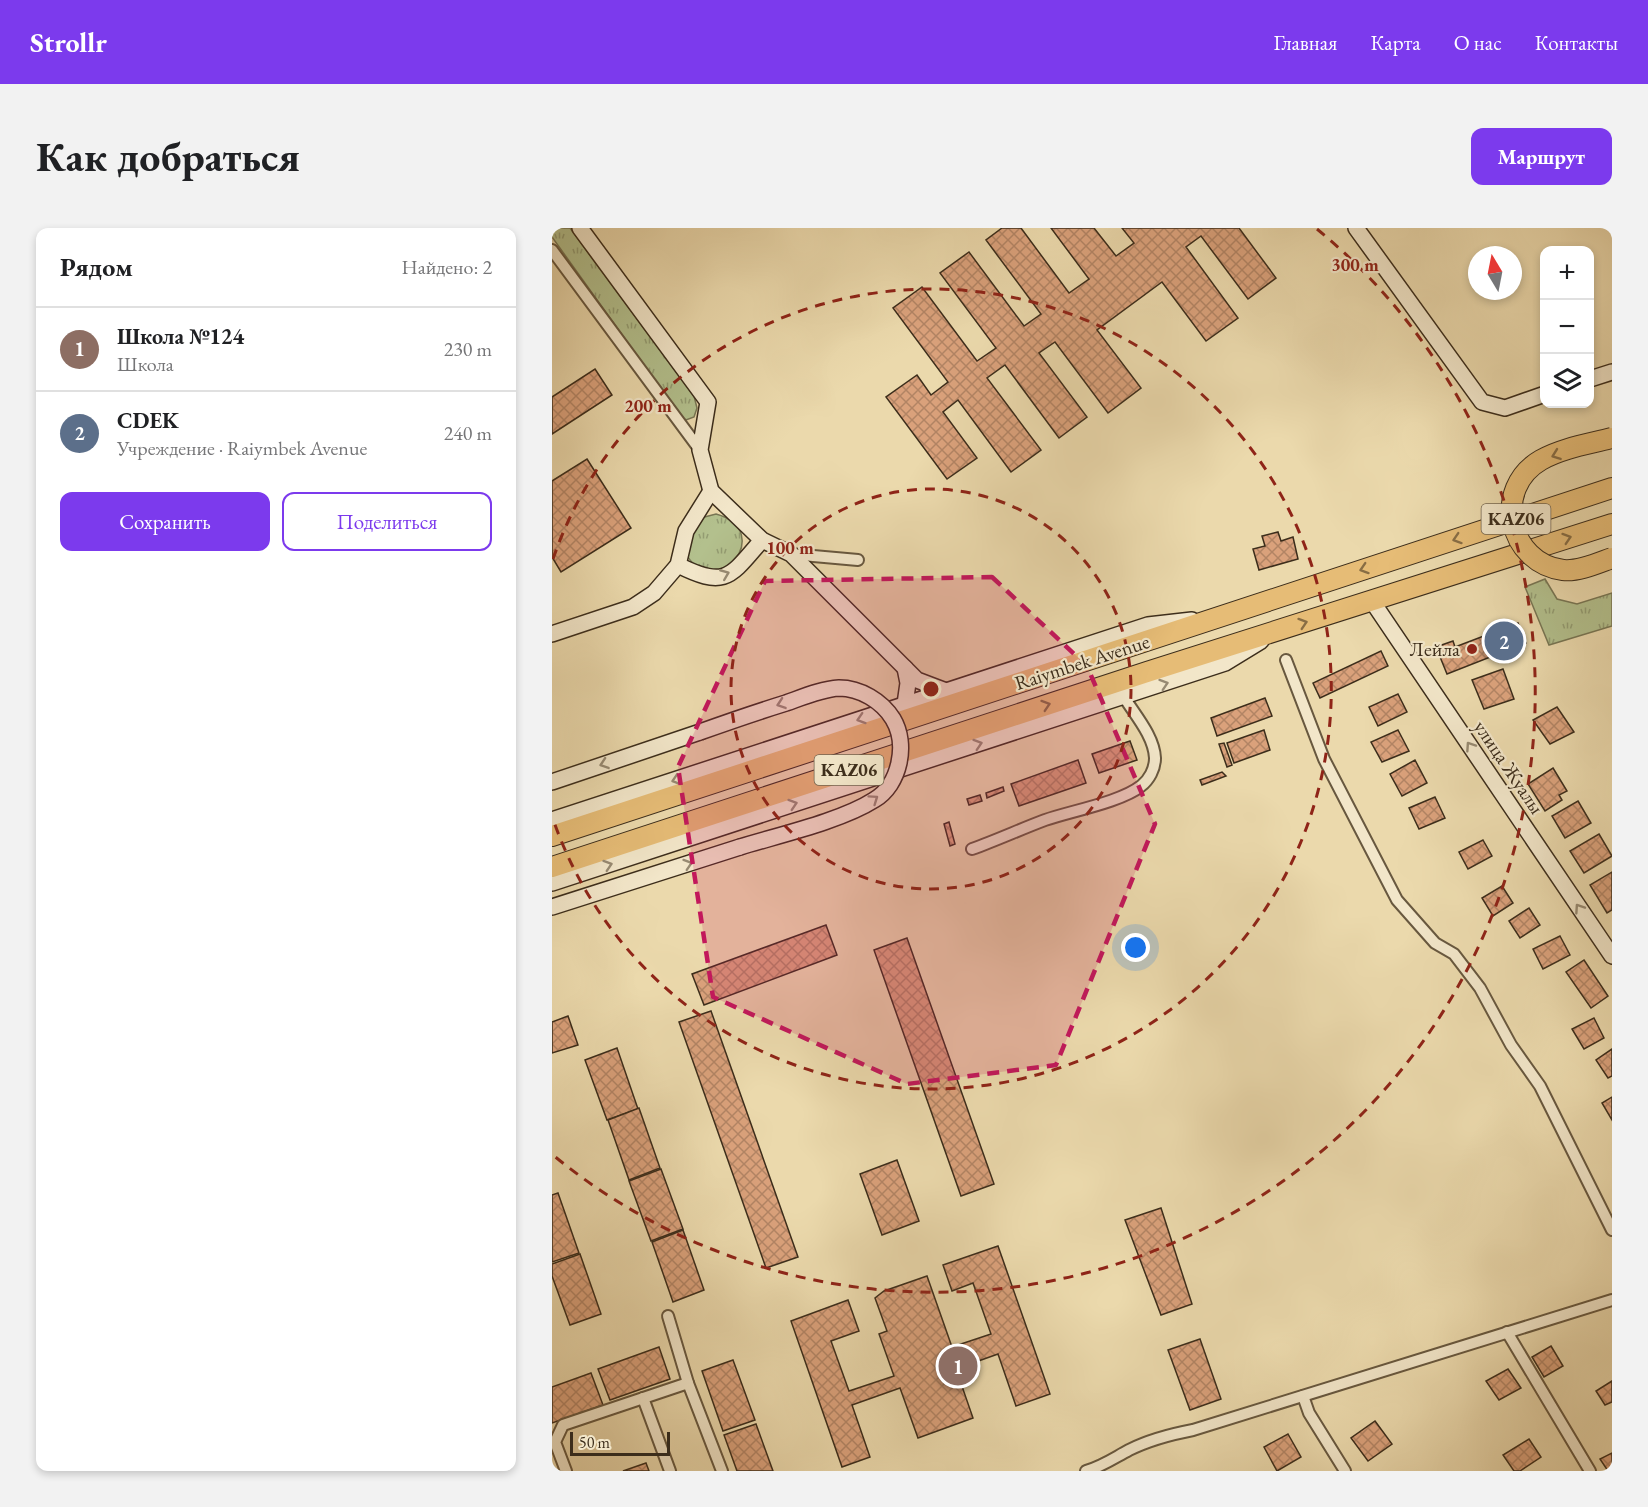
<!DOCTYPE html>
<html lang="ru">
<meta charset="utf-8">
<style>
:root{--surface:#fff;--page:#f2f2f2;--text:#202124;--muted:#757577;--line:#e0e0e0;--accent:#7c3aed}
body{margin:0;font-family:"EB Garamond",serif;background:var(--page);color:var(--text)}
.controls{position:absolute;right:18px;top:18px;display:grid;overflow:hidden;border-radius:12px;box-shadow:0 3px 9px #0003}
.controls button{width:54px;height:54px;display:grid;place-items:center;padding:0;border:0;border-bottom:2px solid var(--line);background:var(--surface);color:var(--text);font:30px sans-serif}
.compass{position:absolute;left:916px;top:18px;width:54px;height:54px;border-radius:50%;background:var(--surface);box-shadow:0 3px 9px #0003;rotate:350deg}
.scale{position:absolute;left:18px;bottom:15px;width:100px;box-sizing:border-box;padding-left:6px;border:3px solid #3c2d1b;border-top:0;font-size:16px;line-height:21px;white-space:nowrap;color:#3c2d1b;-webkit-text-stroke:4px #f2e6c9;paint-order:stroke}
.you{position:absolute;left:584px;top:720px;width:21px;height:21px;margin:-15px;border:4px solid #fff;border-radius:50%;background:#1a73e8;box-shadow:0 0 0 9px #1a73e833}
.badge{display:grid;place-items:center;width:39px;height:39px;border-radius:50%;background:var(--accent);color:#fff;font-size:20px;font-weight:700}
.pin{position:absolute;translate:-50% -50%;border:3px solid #fff;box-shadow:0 2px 6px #0006}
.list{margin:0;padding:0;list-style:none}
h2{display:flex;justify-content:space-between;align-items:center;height:78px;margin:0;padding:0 24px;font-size:26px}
h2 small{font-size:20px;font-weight:400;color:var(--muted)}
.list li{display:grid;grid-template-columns:39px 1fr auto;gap:18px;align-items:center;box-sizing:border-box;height:84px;padding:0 24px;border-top:2px solid var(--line)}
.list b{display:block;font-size:22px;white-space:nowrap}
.list p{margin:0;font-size:20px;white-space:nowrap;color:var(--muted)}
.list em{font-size:20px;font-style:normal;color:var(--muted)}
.actions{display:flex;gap:12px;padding:18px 24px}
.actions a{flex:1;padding:14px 0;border:2px solid var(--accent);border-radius:12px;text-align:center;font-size:21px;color:var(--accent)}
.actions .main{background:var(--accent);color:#fff}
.icon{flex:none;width:33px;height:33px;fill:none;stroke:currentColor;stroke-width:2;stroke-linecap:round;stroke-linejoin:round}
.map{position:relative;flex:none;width:1060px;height:1243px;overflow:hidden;border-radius:12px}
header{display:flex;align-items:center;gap:36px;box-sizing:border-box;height:84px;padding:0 30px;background:var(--accent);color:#fff}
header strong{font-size:28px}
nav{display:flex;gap:33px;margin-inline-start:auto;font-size:21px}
.intro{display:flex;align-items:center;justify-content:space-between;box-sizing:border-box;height:144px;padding:0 36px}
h1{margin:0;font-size:42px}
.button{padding:15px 27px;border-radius:12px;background:var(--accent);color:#fff;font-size:21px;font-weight:700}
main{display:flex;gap:36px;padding:0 36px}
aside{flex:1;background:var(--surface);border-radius:12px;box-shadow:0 3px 9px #0003}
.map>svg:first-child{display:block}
.grass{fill:url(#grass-tufts);stroke:#787654;stroke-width:1.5}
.building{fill:url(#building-cross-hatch);stroke:#3c2d1b;stroke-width:1.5}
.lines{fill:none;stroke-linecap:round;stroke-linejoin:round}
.street-casing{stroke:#68583f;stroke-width:14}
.secondary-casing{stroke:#3c2d1b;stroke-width:18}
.highway-casing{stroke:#3c2d1b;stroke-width:22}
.street{stroke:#f2e6c9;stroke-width:10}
.secondary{stroke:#f2e6c9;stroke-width:15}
.highway{stroke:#e6bc76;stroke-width:20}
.secondary-bridge-casing{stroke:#3c2d1b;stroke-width:18;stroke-linecap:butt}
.highway-bridge-casing{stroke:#3c2d1b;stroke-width:22;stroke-linecap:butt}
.secondary-bridge{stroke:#f2e6c9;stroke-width:15}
.highway-bridge{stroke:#e6bc76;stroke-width:20}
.oneway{stroke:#886d44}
.oneway2{stroke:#978a72}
.marked{fill:#c2185b;fill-opacity:0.2;stroke:#c2185b;stroke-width:4.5;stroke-dasharray:12 8;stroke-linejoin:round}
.ring{fill:none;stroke:#8f2418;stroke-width:3;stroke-dasharray:10 8}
.poi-dot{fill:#8f2418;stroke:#f2e6c9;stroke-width:2}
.labels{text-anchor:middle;stroke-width:4.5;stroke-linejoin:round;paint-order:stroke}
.shield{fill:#f2e6c9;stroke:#73644f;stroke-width:1.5}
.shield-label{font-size:18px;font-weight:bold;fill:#3c2d1b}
.poi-label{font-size:20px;fill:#3c2d1b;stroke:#f2e6c9;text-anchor:end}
.street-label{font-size:20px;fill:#3c2d1b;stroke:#f2e6c9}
.centre{fill:#8f2418;stroke:#f2e6c9;stroke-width:3}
.ring-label{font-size:18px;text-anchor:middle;font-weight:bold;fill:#8f2418;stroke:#f2e6c9;stroke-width:4.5;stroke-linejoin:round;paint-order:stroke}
</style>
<header>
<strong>Strollr</strong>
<nav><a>Главная</a><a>Карта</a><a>О нас</a><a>Контакты</a></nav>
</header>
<div class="intro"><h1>Как добраться</h1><a class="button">Маршрут</a></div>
<main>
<aside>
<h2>Рядом<small>Найдено: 2</small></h2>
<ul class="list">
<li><span class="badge" style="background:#8d6e63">1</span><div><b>Школа №124</b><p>Школа</p></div><em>230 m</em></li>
<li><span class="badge" style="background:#5c6f8a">2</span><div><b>CDEK</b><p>Учреждение · Raiymbek Avenue</p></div><em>240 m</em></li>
</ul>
<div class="actions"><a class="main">Сохранить</a><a>Поделиться</a></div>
</aside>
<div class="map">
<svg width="1060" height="1243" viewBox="0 0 1060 1243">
<defs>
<pattern id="grass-tufts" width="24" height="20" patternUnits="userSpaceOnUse" patternTransform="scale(1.5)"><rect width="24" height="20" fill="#b3c08d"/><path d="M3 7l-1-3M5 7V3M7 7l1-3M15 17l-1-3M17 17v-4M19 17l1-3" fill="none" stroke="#939c72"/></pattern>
<pattern id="building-cross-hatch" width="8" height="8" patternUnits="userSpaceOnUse" patternTransform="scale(1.5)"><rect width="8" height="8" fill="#daa17b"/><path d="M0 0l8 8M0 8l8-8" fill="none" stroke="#b28464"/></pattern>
</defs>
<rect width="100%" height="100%" fill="#ebd9ac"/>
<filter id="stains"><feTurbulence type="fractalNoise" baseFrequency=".00333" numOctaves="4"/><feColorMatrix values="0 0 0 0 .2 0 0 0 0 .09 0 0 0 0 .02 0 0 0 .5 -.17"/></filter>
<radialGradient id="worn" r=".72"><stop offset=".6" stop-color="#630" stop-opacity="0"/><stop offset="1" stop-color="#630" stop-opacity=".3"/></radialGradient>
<!-- grass -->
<g class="grass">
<path d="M 0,0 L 18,0 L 142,168 L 145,180 L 142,189 L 134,192 L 129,189 L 0,9 Z"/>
<path d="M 164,286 C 226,303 162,379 133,324 L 145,291 Z"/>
<path d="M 993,351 L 1005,371 L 1025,376 L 1060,365 L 1060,398 L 997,417 L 973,359 Z"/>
</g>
<!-- building -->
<g class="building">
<path d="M 450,0 L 469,0 L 517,65 L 537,51 L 499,0 L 542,0 L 564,28 L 582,15 L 570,0 L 687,0 L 724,50 L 696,71 L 649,8 L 634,19 L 686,90 L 654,113 L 610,54 L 545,102 L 589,160 L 556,185 L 503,114 L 487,125 L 535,189 L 507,210 L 453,137 L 435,150 L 489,222 L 459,244 L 406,172 L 391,184 L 425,230 L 395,251 L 334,169 L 365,147 L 379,167 L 396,154 L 341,80 L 370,59 L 425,133 L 444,120 L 388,45 L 417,24 L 472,98 L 489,86 L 434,12 Z"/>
<path d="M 43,141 L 60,167 L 0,206 L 0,169 Z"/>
<path d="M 35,231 L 79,300 L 9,344 L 0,329 L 0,253 Z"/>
<path d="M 726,304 L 729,313 L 741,309 L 746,331 L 707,342 L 701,321 L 713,318 L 710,308 Z"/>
<path d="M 966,395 L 974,415 L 895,446 L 884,419 L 901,413 L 903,419 Z"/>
<path d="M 829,423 L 836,438 L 768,470 L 761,455 Z"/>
<path d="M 951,441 L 962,471 L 932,481 L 920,452 Z"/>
<path d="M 846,466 L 855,484 L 826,498 L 817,479 Z"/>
<path d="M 713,470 L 720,488 L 665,508 L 659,490 Z"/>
<path d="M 1005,479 L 1022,504 L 998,516 L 981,492 Z"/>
<path d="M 712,502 L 718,522 L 682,535 L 675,515 Z"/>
<path d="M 846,502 L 857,523 L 830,534 L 819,514 Z"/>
<path d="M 578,513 L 585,532 L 547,545 L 540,526 Z"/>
<path d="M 672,515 L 680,537 L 675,539 L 667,516 Z"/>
<path d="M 526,532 L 534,555 L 467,578 L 459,556 Z"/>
<path d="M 863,532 L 875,555 L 850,568 L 838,546 Z"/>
<path d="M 1001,540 L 1015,563 L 1007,567 L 1010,572 L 993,583 L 976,556 Z"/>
<path d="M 670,544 L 674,548 L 650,557 L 648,552 Z"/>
<path d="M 451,559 L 452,563 L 435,570 L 434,565 Z"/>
<path d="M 428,567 L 430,573 L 417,577 L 415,571 Z"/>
<path d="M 883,569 L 893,590 L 867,601 L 857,580 Z"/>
<path d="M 1026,573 L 1039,595 L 1013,610 L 1000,588 Z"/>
<path d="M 397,594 L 403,616 L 398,618 L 392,596 Z"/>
<path d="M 1047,606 L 1060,628 L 1032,645 L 1018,623 Z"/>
<path d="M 931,612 L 940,628 L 916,641 L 907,624 Z"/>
<path d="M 1060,644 L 1060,682 L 1055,685 L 1038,657 Z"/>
<path d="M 950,658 L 961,675 L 941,688 L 930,670 Z"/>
<path d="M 977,680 L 988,697 L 968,710 L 957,693 Z"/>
<path d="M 274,697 L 285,727 L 152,777 L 140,746 Z"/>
<path d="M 1008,708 L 1018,727 L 991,741 L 981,721 Z"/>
<path d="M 355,710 L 442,956 L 409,968 L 322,722 Z"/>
<path d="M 1032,732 L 1056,768 L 1039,780 L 1014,744 Z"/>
<path d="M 159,783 L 246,1029 L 214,1040 L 127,794 Z"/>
<path d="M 16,788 L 26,817 L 0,825 L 0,794 Z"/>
<path d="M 1042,790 L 1052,810 L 1032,821 L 1020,801 Z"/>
<path d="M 65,820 L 86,881 L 55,892 L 33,832 Z"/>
<path d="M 1060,821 L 1060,848 L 1056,850 L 1044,832 Z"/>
<path d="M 1060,869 L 1060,892 L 1050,875 Z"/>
<path d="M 87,880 L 108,940 L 77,952 L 56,892 Z"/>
<path d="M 345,932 L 367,993 L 330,1007 L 308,946 Z"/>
<path d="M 109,941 L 131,1001 L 99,1013 L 77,953 Z"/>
<path d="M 6,965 L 27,1025 L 0,1034 L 0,967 Z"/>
<path d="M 609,980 L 640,1076 L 609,1087 L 573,992 Z"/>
<path d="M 131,1002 L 152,1062 L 121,1074 L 100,1014 Z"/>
<path d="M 446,1018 L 498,1166 L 464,1178 L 446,1126 L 404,1141 L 421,1190 L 366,1210 L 348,1160 L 300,1177 L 318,1229 L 290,1239 L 239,1093 L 296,1072 L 307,1103 L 279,1113 L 297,1163 L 342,1148 L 327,1106 L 335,1103 L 323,1070 L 332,1063 L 375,1048 L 400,1119 L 439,1106 L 421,1055 L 400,1063 L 391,1037 Z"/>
<path d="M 28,1026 L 49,1086 L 18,1097 L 0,1048 L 0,1036 Z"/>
<path d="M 648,1111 L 669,1171 L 638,1182 L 616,1122 Z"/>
<path d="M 999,1118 L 1011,1138 L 992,1149 L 980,1129 Z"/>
<path d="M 107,1119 L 118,1151 L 58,1172 L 46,1141 Z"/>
<path d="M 181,1132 L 203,1192 L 171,1203 L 150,1143 Z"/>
<path d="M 956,1141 L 969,1160 L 947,1172 L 934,1153 Z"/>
<path d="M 39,1145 L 51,1177 L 0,1195 L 0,1159 Z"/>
<path d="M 1060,1153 L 1060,1174 L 1053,1177 L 1044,1163 Z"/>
<path d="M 823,1193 L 840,1216 L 816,1233 L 799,1210 Z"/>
<path d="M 204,1196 L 221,1243 L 185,1243 L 172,1207 Z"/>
<path d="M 736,1206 L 749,1229 L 725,1243 L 712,1219 Z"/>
<path d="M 977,1211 L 989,1229 L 968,1243 L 962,1243 L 951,1227 Z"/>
<path d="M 1060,1225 L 1060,1243 L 1056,1243 L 1048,1231 Z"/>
<path d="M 94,1235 L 97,1243 L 71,1243 Z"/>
</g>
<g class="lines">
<!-- street casing -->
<g class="street-casing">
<g id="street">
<path d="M 0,22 L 148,222"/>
<path d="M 239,326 L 306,332"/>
<path d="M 734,432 L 772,531 L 845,672 L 883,715 L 902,726 L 928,760 L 959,817 L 988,858 L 1060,1002"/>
<path d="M 420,621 C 445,612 469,601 493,592 C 519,583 569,574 589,558 C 597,552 603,541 603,530 C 602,508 583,487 572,469"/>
<path d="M 116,1088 L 136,1155"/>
<path d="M 955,1104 L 1038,1243"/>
<path d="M 751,1168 L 757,1185 L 793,1243"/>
<path d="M 91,1170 L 118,1243"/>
<path d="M 14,1243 L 3,1214 L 11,1197 L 136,1155 L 170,1243"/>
<path d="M 534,1243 C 551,1238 562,1230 577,1222 C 597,1212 620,1206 641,1202 L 1060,1072"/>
</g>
</g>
<!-- secondary casing -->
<g class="secondary-casing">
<g id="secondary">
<path d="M 28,0 L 156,174 L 148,222 L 159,263 L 210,312 L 239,326 L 365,452 L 394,463"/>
<path d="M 804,0 L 930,174 L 953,180 L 993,166"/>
<path d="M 1038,151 L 1060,144"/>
<path d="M 126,337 C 174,361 178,349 210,312"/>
<path d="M 820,373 L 1060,728"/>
<path d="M 0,406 L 81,379 L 102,365 L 126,337 L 134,303 L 159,263"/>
<path d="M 353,476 L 356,455 L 353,440"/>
<path d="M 0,554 L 148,504"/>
<path d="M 0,592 L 596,397 L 640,392"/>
<path d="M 0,655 L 673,435 L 709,413"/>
<path d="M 0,679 L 188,619"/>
</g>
</g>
<!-- highway casing -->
<g class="highway-casing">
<g id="highway">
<path d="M 0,608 L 1060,260"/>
<path d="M 0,639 L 595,444 L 1060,296"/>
</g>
</g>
<!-- street -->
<use href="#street" class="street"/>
<!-- secondary -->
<use href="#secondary" class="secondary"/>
<!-- highway -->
<use href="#highway" class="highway"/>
<!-- secondary-bridge casing -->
<g class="secondary-bridge-casing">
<path id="secondary-bridge" d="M 148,504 C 176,494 205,484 234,475 C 251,469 270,461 287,460 C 308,460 330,473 341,491 C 356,516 348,557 322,572 C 289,593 227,607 188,619"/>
</g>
<!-- highway-bridge casing -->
<g class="highway-bridge-casing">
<path id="highway-bridge" d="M 1060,210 C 1037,216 1010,220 989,232 C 940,260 956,335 1011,342 C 1026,344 1046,335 1060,330"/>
</g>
<!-- secondary-bridge -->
<use href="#secondary-bridge" class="secondary-bridge"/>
<!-- highway-bridge -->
<use href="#highway-bridge" class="highway-bridge"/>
</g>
<!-- one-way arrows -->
<defs><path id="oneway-chevron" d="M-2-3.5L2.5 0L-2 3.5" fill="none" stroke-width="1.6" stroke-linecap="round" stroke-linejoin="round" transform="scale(1.5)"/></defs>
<g class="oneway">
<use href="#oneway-chevron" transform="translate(1004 227) rotate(160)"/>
<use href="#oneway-chevron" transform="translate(1015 310) rotate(-18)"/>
<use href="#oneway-chevron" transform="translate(905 311) rotate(162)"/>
<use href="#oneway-chevron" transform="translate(812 341) rotate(162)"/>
<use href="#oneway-chevron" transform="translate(751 395) rotate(-18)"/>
<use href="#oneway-chevron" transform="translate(494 477) rotate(-18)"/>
</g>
<g class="oneway2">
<use href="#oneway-chevron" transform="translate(173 346) rotate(-22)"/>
<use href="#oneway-chevron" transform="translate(612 456) rotate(-18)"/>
<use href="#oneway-chevron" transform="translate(229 476) rotate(161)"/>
<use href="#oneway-chevron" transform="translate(309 491) rotate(162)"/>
<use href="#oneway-chevron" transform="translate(426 516) rotate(-18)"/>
<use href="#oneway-chevron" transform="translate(918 518) rotate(-124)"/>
<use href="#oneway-chevron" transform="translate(52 536) rotate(161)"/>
<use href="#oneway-chevron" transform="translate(124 552) rotate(162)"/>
<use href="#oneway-chevron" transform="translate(322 571) rotate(-35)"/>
<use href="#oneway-chevron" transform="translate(241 576) rotate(-18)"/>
<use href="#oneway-chevron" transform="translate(136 636) rotate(-18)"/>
<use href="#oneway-chevron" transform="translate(56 637) rotate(-18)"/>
<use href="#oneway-chevron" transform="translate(1027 680) rotate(-124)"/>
</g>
<!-- marked area -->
<path class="marked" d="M 440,349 L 535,438 L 603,596 L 504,837 L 355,856 L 161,769 L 126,539 L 213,353 Z"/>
<!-- distance rings -->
<g class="ring">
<circle cx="379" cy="461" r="200"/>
<path d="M1 331A400 400 0 1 1 1 591"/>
<path d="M765 1A600 600 0 0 1 1 927"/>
</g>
<!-- markers -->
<circle class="poi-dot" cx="920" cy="421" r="6"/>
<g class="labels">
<!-- shield labels -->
<g class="shield">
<rect x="929.5" y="276" width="69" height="30" rx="4.5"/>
<rect x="262.5" y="527" width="69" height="30" rx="4.5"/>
</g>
<g class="shield-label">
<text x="964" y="297">KАZ06</text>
<text x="297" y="548">KАZ06</text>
</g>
<!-- poi labels -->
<g class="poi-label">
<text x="908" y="428">Лейла</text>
</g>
<!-- street labels -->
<g class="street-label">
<text transform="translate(530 434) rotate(-18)" y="7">Raiymbek Avenue</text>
<text transform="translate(957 539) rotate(56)" y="7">улица Жуалы</text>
</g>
</g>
<circle cx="379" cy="461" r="9" class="centre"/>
<g class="ring-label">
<text x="803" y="43">300 m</text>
<text x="96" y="184">200 m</text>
<text x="238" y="326">100 m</text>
</g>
<rect width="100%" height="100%" filter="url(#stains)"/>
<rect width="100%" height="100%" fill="url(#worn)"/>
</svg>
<div class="controls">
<button>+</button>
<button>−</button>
<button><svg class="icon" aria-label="layers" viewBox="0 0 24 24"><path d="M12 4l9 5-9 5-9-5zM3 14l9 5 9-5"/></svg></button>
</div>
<svg class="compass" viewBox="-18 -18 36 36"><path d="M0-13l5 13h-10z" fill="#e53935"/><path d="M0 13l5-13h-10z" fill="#757577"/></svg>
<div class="scale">50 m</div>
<div class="you"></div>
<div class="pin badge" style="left:406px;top:1138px;background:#8d6e63">1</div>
<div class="pin badge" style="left:952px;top:413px;background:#5c6f8a">2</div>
</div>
</main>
